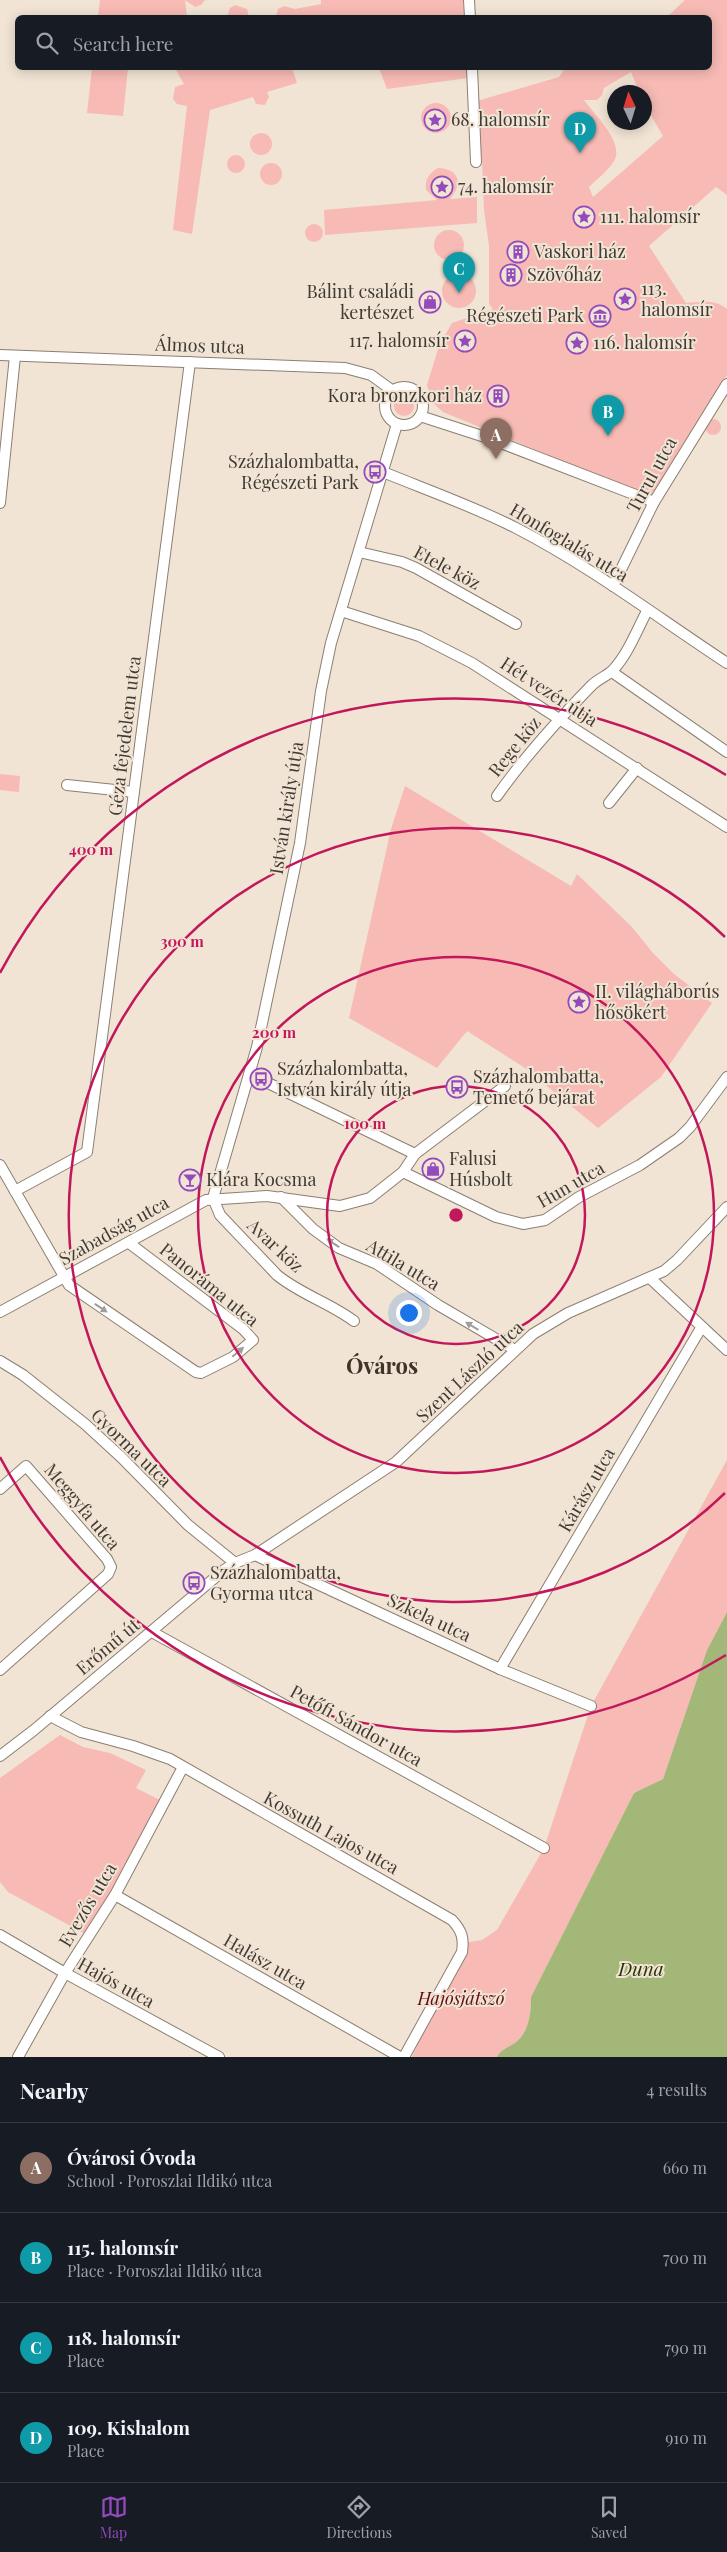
<!DOCTYPE html>
<meta charset="utf-8">
<style>
:root{--surface:#171b24;--page:#242831;--text:#f1f3f6;--muted:#9ea1a6;--line:#363941;--accent:#924abc}
body{margin:0;font-family:"Playfair Display",serif;background:var(--page);color:var(--text)}
.compass{position:absolute;left:607px;top:85px;width:45px;height:45px;border-radius:50%;background:var(--surface);box-shadow:0 2px 12px #0003;rotate:356deg}
.you{position:absolute;left:408px;top:1312px;width:18px;height:18px;margin:-12px;border:4px solid #fff;border-radius:50%;background:#1a73e8;box-shadow:0 0 0 8px #1a73e833}
.badge{display:grid;place-items:center;width:32px;height:32px;border-radius:50%;background:var(--accent);color:#fff;font-size:16px;font-weight:700}
.pin{position:absolute;translate:-50% -41px;filter:drop-shadow(0 1px 2px #0008)}
.pin::after{content:'';position:absolute;top:26px;width:18px;height:15px;background:inherit;clip-path:polygon(0 0,100% 0,50% 100%)}
.list{margin:0;padding:0;list-style:none}
h2{display:flex;justify-content:space-between;align-items:center;height:65px;margin:0;padding:0 20px;font-size:21px}
h2 small{font-size:16px;font-weight:400;color:var(--muted)}
.list li{display:grid;grid-template-columns:32px 1fr auto;gap:15px;align-items:center;box-sizing:border-box;height:90px;padding:0 20px;border-top:1px solid var(--line)}
.list b{display:block;font-size:19px;white-space:nowrap}
.list p{margin:0;font-size:16px;white-space:nowrap;color:var(--muted)}
.list em{font-size:16px;font-style:normal;color:var(--muted)}
.icon{flex:none;width:28px;height:28px;fill:none;stroke:currentColor;stroke-width:2;stroke-linecap:round;stroke-linejoin:round}
.map{position:relative;flex:none;width:727px;height:2057px;overflow:hidden}
.search{position:absolute;background:var(--surface);box-shadow:0 2px 12px #0003;left:15px;right:15px;top:15px;height:55px;display:flex;align-items:center;gap:12px;box-sizing:border-box;padding:0 18px;border-radius:8px;color:var(--muted);font-size:19px}
.sheet{height:425px;background:var(--surface)}
nav{display:flex;justify-content:space-around;align-items:center;box-sizing:border-box;height:70px;border-top:1px solid var(--line);background:var(--surface);font-size:14px;color:var(--muted)}
nav a{display:grid;justify-items:center;gap:2px}
nav .on{color:var(--accent)}
.map>svg:first-child{display:block}
.green{fill:#f7bab4;fill-rule:evenodd}
.water{fill:#a3b878}
.lines{fill:none;stroke-linecap:round;stroke-linejoin:round}
.minor-casing{stroke:#8b7f71;stroke-width:12}
.minor{stroke:#fff;stroke-width:10}
.oneway{fill:#a09d9a}
.ring{fill:none;stroke:#c2185b;stroke-width:2.5}
.labels{text-anchor:middle;stroke-width:4;stroke-linejoin:round;paint-order:stroke}
.poi-label{font-size:18px;fill:#403b34;stroke:#f1e4d4;text-anchor:start}
.street-label{font-size:18px;fill:#403b34;stroke:#f1e4d4}
.park-label{font-size:18px;font-style:italic;fill:#640d12;stroke:#f1e4d4}
.water-label{font-size:19px;font-style:italic;fill:#283403;stroke:#f1e4d4}
.district-label{font-size:22px;font-weight:bold;fill:#3e3528;stroke:#f1e4d4}
.centre{fill:#c2185b;stroke:#f1e4d4;stroke-width:2.5}
.ring-label{font-size:15px;text-anchor:middle;font-weight:bold;fill:#c2185b;stroke:#f1e4d4;stroke-width:4;stroke-linejoin:round;paint-order:stroke}
</style>
<div class="map">
<svg width="727" height="2057" viewBox="0 0 727 2057">
<rect width="100%" height="100%" fill="#f1e4d4"/>
<!-- green -->
<g class="green">
<path d="M 100,0 L 205,0 L 201,5 L 195,7 L 185,0 L 187,17 L 98,17 Z"/>
<path d="M 321,0 L 463,0 L 464,17 L 276,17 L 278,9 L 284,6 L 295,9 L 321,4 Z"/>
<path d="M 685,0 L 727,0 L 727,195 L 716,187 L 649,246 L 686,303 C 702,302 715,299 727,309 L 727,375 L 651,497 L 443,412 L 433,403 L 427,385 L 439,346 L 452,323 L 493,309 L 489,304 L 489,246 L 484,210 L 482,159 L 476,130 L 477,101 L 559,77 L 565,68 L 710,68 L 710,18 L 667,17 ZM 631,72 L 639,92 L 644,92 L 645,105 L 663,136 L 593,197 L 589,187 C 597,179 609,170 614,161 C 625,143 594,114 584,100 L 597,100 L 602,95 L 604,88 Z"/>
<path d="M 235,5 L 247,9 L 249,17 L 227,17 L 230,8 Z"/>
<path d="M 92,68 L 128,68 L 123,116 L 87,113 Z"/>
<path d="M 175,68 L 292,68 L 297,83 L 267,92 L 269,97 L 265,105 L 256,104 L 253,97 L 210,110 L 192,234 L 173,230 L 187,106 L 177,104 L 173,99 L 175,87 L 184,84 Z"/>
<path d="M 379,68 L 467,68 L 468,78 L 387,89 Z"/>
<circle cx="436" cy="118" r="15"/>
<circle cx="261" cy="144" r="11"/>
<circle cx="236" cy="164" r="9"/>
<circle cx="271" cy="174" r="11"/>
<path d="M 438,168 C 460,169 463,184 450,199 L 477,197 L 477,223 L 325,235 L 324,210 L 437,200 L 426,190 C 425,179 428,174 438,168 Z"/>
<circle cx="314" cy="233" r="9"/>
<circle cx="449" cy="245" r="15"/>
<circle cx="459" cy="291" r="17"/>
<circle cx="404" cy="406" r="10"/>
<circle cx="713" cy="427" r="8"/>
<path d="M 0,774 L 20,776 L 19,792 L 0,790 Z"/>
<path d="M 405,786 L 571,886 L 577,874 L 631,926 L 653,953 L 674,974 L 712,1003 L 661,1077 L 598,1128 L 525,1068 L 467,1031 L 437,1068 L 349,1018 L 391,829 Z"/>
<path d="M 727,1460 L 727,1612 L 707,1650 L 663,1779 L 634,1793 L 531,1997 C 531,2013 529,2032 516,2042 C 510,2048 501,2049 497,2057 L 412,2057 L 463,1943 L 482,1940 L 497,1930 L 544,1848 L 591,1706 Z"/>
<path d="M 60,1735 L 83,1747 L 110,1753 L 146,1770 L 136,1788 L 166,1803 L 89,1936 L 8,1892 L 0,1882 L 0,1778 Z"/>
</g>
<!-- water -->
<path class="water" d="M 727,1612 L 727,2057 L 497,2057 C 501,2049 510,2047 516,2042 C 529,2032 531,2013 531,1997 L 634,1793 L 663,1779 L 707,1650 Z"/>
<g class="lines">
<!-- minor casing -->
<g class="minor-casing">
<g id="minor">
<path d="M 469,0 L 470,18"/>
<path d="M 472,68 L 476,162"/>
<path d="M 0,355 L 345,368 L 371,375 L 393,391"/>
<circle cx="404" cy="406" r="19"/>
<path d="M 420,416 L 488,438 L 654,502"/>
<path d="M 383,472 C 427,490 473,506 516,528 C 590,566 657,617 727,663"/>
<path d="M 0,503 L 15,356"/>
<path d="M 359,552 L 402,562 L 416,568 L 516,624"/>
<path d="M 613,586 L 654,502 L 727,384"/>
<path d="M 341,611 L 419,636 L 472,663 L 727,827"/>
<path d="M 612,672 L 727,752"/>
<path d="M 67,785 L 134,792"/>
<path d="M 497,796 C 525,756 557,721 591,686 C 598,679 607,676 613,670 C 628,654 637,630 647,611"/>
<path d="M 609,803 L 637,768"/>
<path d="M 268,1083 L 415,1154"/>
<path d="M 0,1165 L 69,1285 L 196,1372 L 201,1373 L 233,1357 L 253,1340 L 243,1329 L 129,1243"/>
<path d="M 403,1172 L 496,1217 L 523,1224 L 545,1220 L 579,1197 L 640,1165 L 679,1138 L 690,1127 L 727,1077"/>
<path d="M 15,1191 L 87,1152 L 190,362"/>
<path d="M 281,1197 L 313,1229 L 339,1248 L 377,1264 L 438,1305 L 515,1350"/>
<path d="M 651,1279 L 727,1350"/>
<path d="M 0,1312 L 206,1200 L 267,1196 L 340,1206 L 370,1198 L 403,1172 L 415,1154 L 505,1086"/>
<path d="M 354,1321 C 330,1303 300,1294 277,1275 L 220,1215 L 213,1198 L 257,1047 L 300,843 L 321,691 L 331,643 L 397,424"/>
<path d="M 0,1361 L 23,1375 L 85,1424 L 121,1457 L 188,1525 L 235,1563"/>
<path d="M 0,1489 L 26,1466 L 107,1559 L 111,1567 L 108,1574 L 0,1670"/>
<path d="M 255,1555 L 500,1669 L 591,1706"/>
<path d="M 152,1632 L 544,1848"/>
<path d="M 500,1669 L 701,1328"/>
<path d="M 50,1716 L 81,1732 L 133,1746 L 170,1759 L 452,1920 C 462,1931 464,1938 462,1952 L 404,2057"/>
<path d="M 0,1756 L 34,1730 L 224,1570 L 235,1563 L 255,1555 L 396,1462 L 533,1334 L 568,1313 L 664,1271 L 677,1260 L 727,1207"/>
<path d="M 115,1895 L 400,2057"/>
<path d="M 0,1935 L 65,1973 L 219,2057"/>
<path d="M 18,2057 L 65,1973 L 115,1895 L 183,1767"/>
</g>
</g>
<!-- minor -->
<use href="#minor" class="minor"/>
</g>
<!-- one-way arrows -->
<defs><path id="oneway-solid" d="M-6-.8H1V-3.2L6.5 0L1 3.2V.8H-6Z" transform="scale(1.25)"/></defs>
<g class="oneway">
<use href="#oneway-solid" transform="translate(333 1243) rotate(-146)"/>
<use href="#oneway-solid" transform="translate(101 1308) rotate(34)"/>
<use href="#oneway-solid" transform="translate(472 1326) rotate(-149)"/>
<use href="#oneway-solid" transform="translate(238 1352) rotate(-40)"/>
</g>
<!-- distance rings -->
<g class="ring">
<circle cx="456" cy="1215" r="129"/>
<circle cx="456" cy="1215" r="258"/>
<path d="M725 1493A387 387 0 1 1 725 937"/>
<path d="M726 1655A516 516 0 0 1 0 1457M0 973A516 516 0 0 1 726 775"/>
</g>
<!-- icons -->
<defs>
<g id="sight-ring" transform="scale(1.125)"><circle r="9.5" fill="#f1e4d4" stroke="#924abc" stroke-width="1.5"/><path d="M0-6L1.8-2.2L6-1.7L2.9 1.2L3.7 5.4L0 3.3L-3.7 5.4L-2.9 1.2L-6-1.7L-1.8-2.2Z" fill="#924abc"/></g>
<g id="building-ring" transform="scale(1.125)"><circle r="9.5" fill="#f1e4d4" stroke="#924abc" stroke-width="1.5"/><path d="M-4-6H4V6H1V3H-1V6H-4ZM-2.5-4.3h1.7v1.8h-1.7ZM.8-4.3h1.7v1.8H.8ZM-2.5-1h1.7V.8h-1.7ZM.8-1h1.7V.8H.8Z" fill="#924abc"/></g>
<g id="shop-ring" transform="scale(1.125)"><circle r="9.5" fill="#f1e4d4" stroke="#924abc" stroke-width="1.5"/><path d="M-5-2.5h2.3a2.7 3.5 0 0 1 5.4 0H5L5.5 6h-11ZM-1.5-2.5h3a1.5 2.3 0 0 0-3 0Z" fill="#924abc"/></g>
<g id="museum-ring" transform="scale(1.125)"><circle r="9.5" fill="#f1e4d4" stroke="#924abc" stroke-width="1.5"/><path d="M0-6L6-3V-2H-6V-3ZM-5-1h2V3h-2ZM-1-1h2V3h-2ZM3-1h2V3H3ZM-6 4H6V6H-6Z" fill="#924abc"/></g>
<g id="bus-ring" transform="scale(1.125)"><circle r="9.5" fill="#f1e4d4" stroke="#924abc" stroke-width="1.5"/><path d="M-5-6H5V4H4V6H2V4H-2V6H-4V4H-5ZM-3.5-4V0h7V-4ZM-3.5 1.2v1.5H-2V1.2ZM2 1.2v1.5H3.5V1.2Z" fill="#924abc"/></g>
<g id="bar-ring" transform="scale(1.125)"><circle r="9.5" fill="#f1e4d4" stroke="#924abc" stroke-width="1.5"/><path d="M-6-5H6L.8 .8V4.5H3.5V6h-7V4.5H-.8V.8Z" fill="#924abc"/></g>
</defs>
<g fill-rule="evenodd">
<use href="#sight-ring" x="435" y="120"/>
<use href="#sight-ring" x="442" y="187"/>
<use href="#sight-ring" x="584" y="217"/>
<use href="#building-ring" x="518" y="252"/>
<use href="#building-ring" x="511" y="275"/>
<use href="#sight-ring" x="625" y="299"/>
<use href="#shop-ring" x="430" y="302"/>
<use href="#museum-ring" x="600" y="316"/>
<use href="#sight-ring" x="465" y="341"/>
<use href="#sight-ring" x="577" y="343"/>
<use href="#building-ring" x="498" y="396"/>
<use href="#bus-ring" x="375" y="472"/>
<use href="#sight-ring" x="579" y="1002"/>
<use href="#bus-ring" x="261" y="1079"/>
<use href="#bus-ring" x="457" y="1087"/>
<use href="#shop-ring" x="433" y="1169"/>
<use href="#bar-ring" x="190" y="1180"/>
<use href="#bus-ring" x="194" y="1583"/>
</g>
<g class="labels">
<!-- poi labels -->
<g class="poi-label">
<text x="451" y="126">68. halomsír</text>
<text x="458" y="193">74. halomsír</text>
<text x="600" y="223">111. halomsír</text>
<text x="534" y="258">Vaskori ház</text>
<text x="527" y="281">Szövőház</text>
<text x="641" y="295">113.<tspan x="641" dy="21">halomsír</tspan></text>
<text x="414" y="298" text-anchor="end">Bálint családi<tspan x="414" dy="21">kertészet</tspan></text>
<text x="584" y="322" text-anchor="end">Régészeti Park</text>
<text x="449" y="347" text-anchor="end">117. halomsír</text>
<text x="593" y="349">116. halomsír</text>
<text x="482" y="402" text-anchor="end">Kora bronzkori ház</text>
<text x="359" y="468" text-anchor="end">Százhalombatta,<tspan x="359" dy="21">Régészeti Park</tspan></text>
<text x="595" y="998">II. világháborús<tspan x="595" dy="21">hősökért</tspan></text>
<text x="277" y="1075">Százhalombatta,<tspan x="277" dy="21">István király útja</tspan></text>
<text x="473" y="1083">Százhalombatta,<tspan x="473" dy="21">Temető bejárat</tspan></text>
<text x="449" y="1165">Falusi<tspan x="449" dy="21">Húsbolt</tspan></text>
<text x="206" y="1186">Klára Kocsma</text>
<text x="210" y="1579">Százhalombatta,<tspan x="210" dy="21">Gyorma utca</tspan></text>
</g>
<!-- street labels -->
<g class="street-label">
<text transform="translate(200 346) rotate(2)" y="6">Álmos utca</text>
<text transform="translate(652 475) rotate(-61)" y="6">Turul utca</text>
<text transform="translate(569 543) rotate(31)" y="6">Honfoglalás utca</text>
<text transform="translate(447 568) rotate(28)" y="6">Etele köz</text>
<text transform="translate(549 692) rotate(33)" y="6">Hét vezér útja</text>
<text transform="translate(125 736) rotate(-83)" y="6">Géza fejedelem utca</text>
<text transform="translate(515 747) rotate(-51)" y="6">Rege köz</text>
<text transform="translate(287 808) rotate(-81)" y="6">István király útja</text>
<text transform="translate(571 1185) rotate(-30)" y="6">Hun utca</text>
<text transform="translate(114 1231) rotate(-29)" y="6">Szabadság utca</text>
<text transform="translate(275 1246) rotate(43)" y="6">Avar köz</text>
<text transform="translate(403 1265) rotate(31)" y="6">Attila utca</text>
<text transform="translate(209 1285) rotate(39)" y="6">Panoráma utca</text>
<text transform="translate(470 1372) rotate(-43)" y="6">Szent László utca</text>
<text transform="translate(131 1448) rotate(44)" y="6">Gyorma utca</text>
<text transform="translate(587 1490) rotate(-60)" y="6">Kárász utca</text>
<text transform="translate(82 1507) rotate(50)" y="6">Meggyfa utca</text>
<text transform="translate(429 1618) rotate(25)" y="6">Szkela utca</text>
<text transform="translate(108 1647) rotate(-40)" y="6">Erőmű út</text>
<text transform="translate(356 1726) rotate(29)" y="6">Petőfi Sándor utca</text>
<text transform="translate(331 1833) rotate(29)" y="6">Kossuth Lajos utca</text>
<text transform="translate(88 1905) rotate(-59)" y="6">Evezős utca</text>
<text transform="translate(265 1962) rotate(30)" y="6">Halász utca</text>
<text transform="translate(116 1983) rotate(29)" y="6">Hajós utca</text>
</g>
<!-- park labels -->
<g class="park-label">
<text x="461" y="2005">Hajósjátszó</text>
</g>
<!-- water labels -->
<g class="water-label">
<text x="641" y="1976">Duna</text>
</g>
<!-- district labels -->
<g class="district-label">
<text x="382" y="1374">Óváros</text>
</g>
</g>
<circle cx="456" cy="1215" r="8" class="centre"/>
<g class="ring-label">
<text x="91" y="855">400 m</text>
<text x="182" y="947">300 m</text>
<text x="274" y="1038">200 m</text>
<text x="365" y="1129">100 m</text>
</g>
</svg>
<svg class="compass" viewBox="-18 -18 36 36"><path d="M0-13l5 13h-10z" fill="#e53935"/><path d="M0 13l5-13h-10z" fill="#9ea1a6"/></svg>
<div class="you"></div>
<div class="pin badge" style="left:496px;top:459px;background:#8d6e63">A</div>
<div class="pin badge" style="left:608px;top:436px;background:#0f9aa8">B</div>
<div class="pin badge" style="left:459px;top:293px;background:#0f9aa8">C</div>
<div class="pin badge" style="left:580px;top:153px;background:#0f9aa8">D</div>
<div class="search"><svg class="icon" aria-label="search" viewBox="0 0 24 24"><circle cx="10" cy="10" r="6"/><path d="M15 15l6 6"/></svg>Search here</div>
</div>
<section class="sheet">
<h2>Nearby<small>4 results</small></h2>
<ul class="list">
<li><span class="badge" style="background:#8d6e63">A</span><div><b>Óvárosi Óvoda</b><p>School · Poroszlai Ildikó utca</p></div><em>660 m</em></li>
<li><span class="badge" style="background:#0f9aa8">B</span><div><b>115. halomsír</b><p>Place · Poroszlai Ildikó utca</p></div><em>700 m</em></li>
<li><span class="badge" style="background:#0f9aa8">C</span><div><b>118. halomsír</b><p>Place</p></div><em>790 m</em></li>
<li><span class="badge" style="background:#0f9aa8">D</span><div><b>109. Kishalom</b><p>Place</p></div><em>910 m</em></li>
</ul>
</section>
<nav>
<a class="on"><svg class="icon" aria-label="map" viewBox="0 0 24 24"><path d="M3 6l6-2 6 2 6-2v14l-6 2-6-2-6 2zM9 4v14M15 6v14"/></svg>Map</a>
<a><svg class="icon" aria-label="directions" viewBox="0 0 24 24"><path d="M12 3l9 9-9 9-9-9zM9 14v-3h6M13 9l2 2-2 2"/></svg>Directions</a>
<a><svg class="icon" aria-label="saved" viewBox="0 0 24 24"><path d="M7 4h10v16l-5-4-5 4z"/></svg>Saved</a>
</nav>
